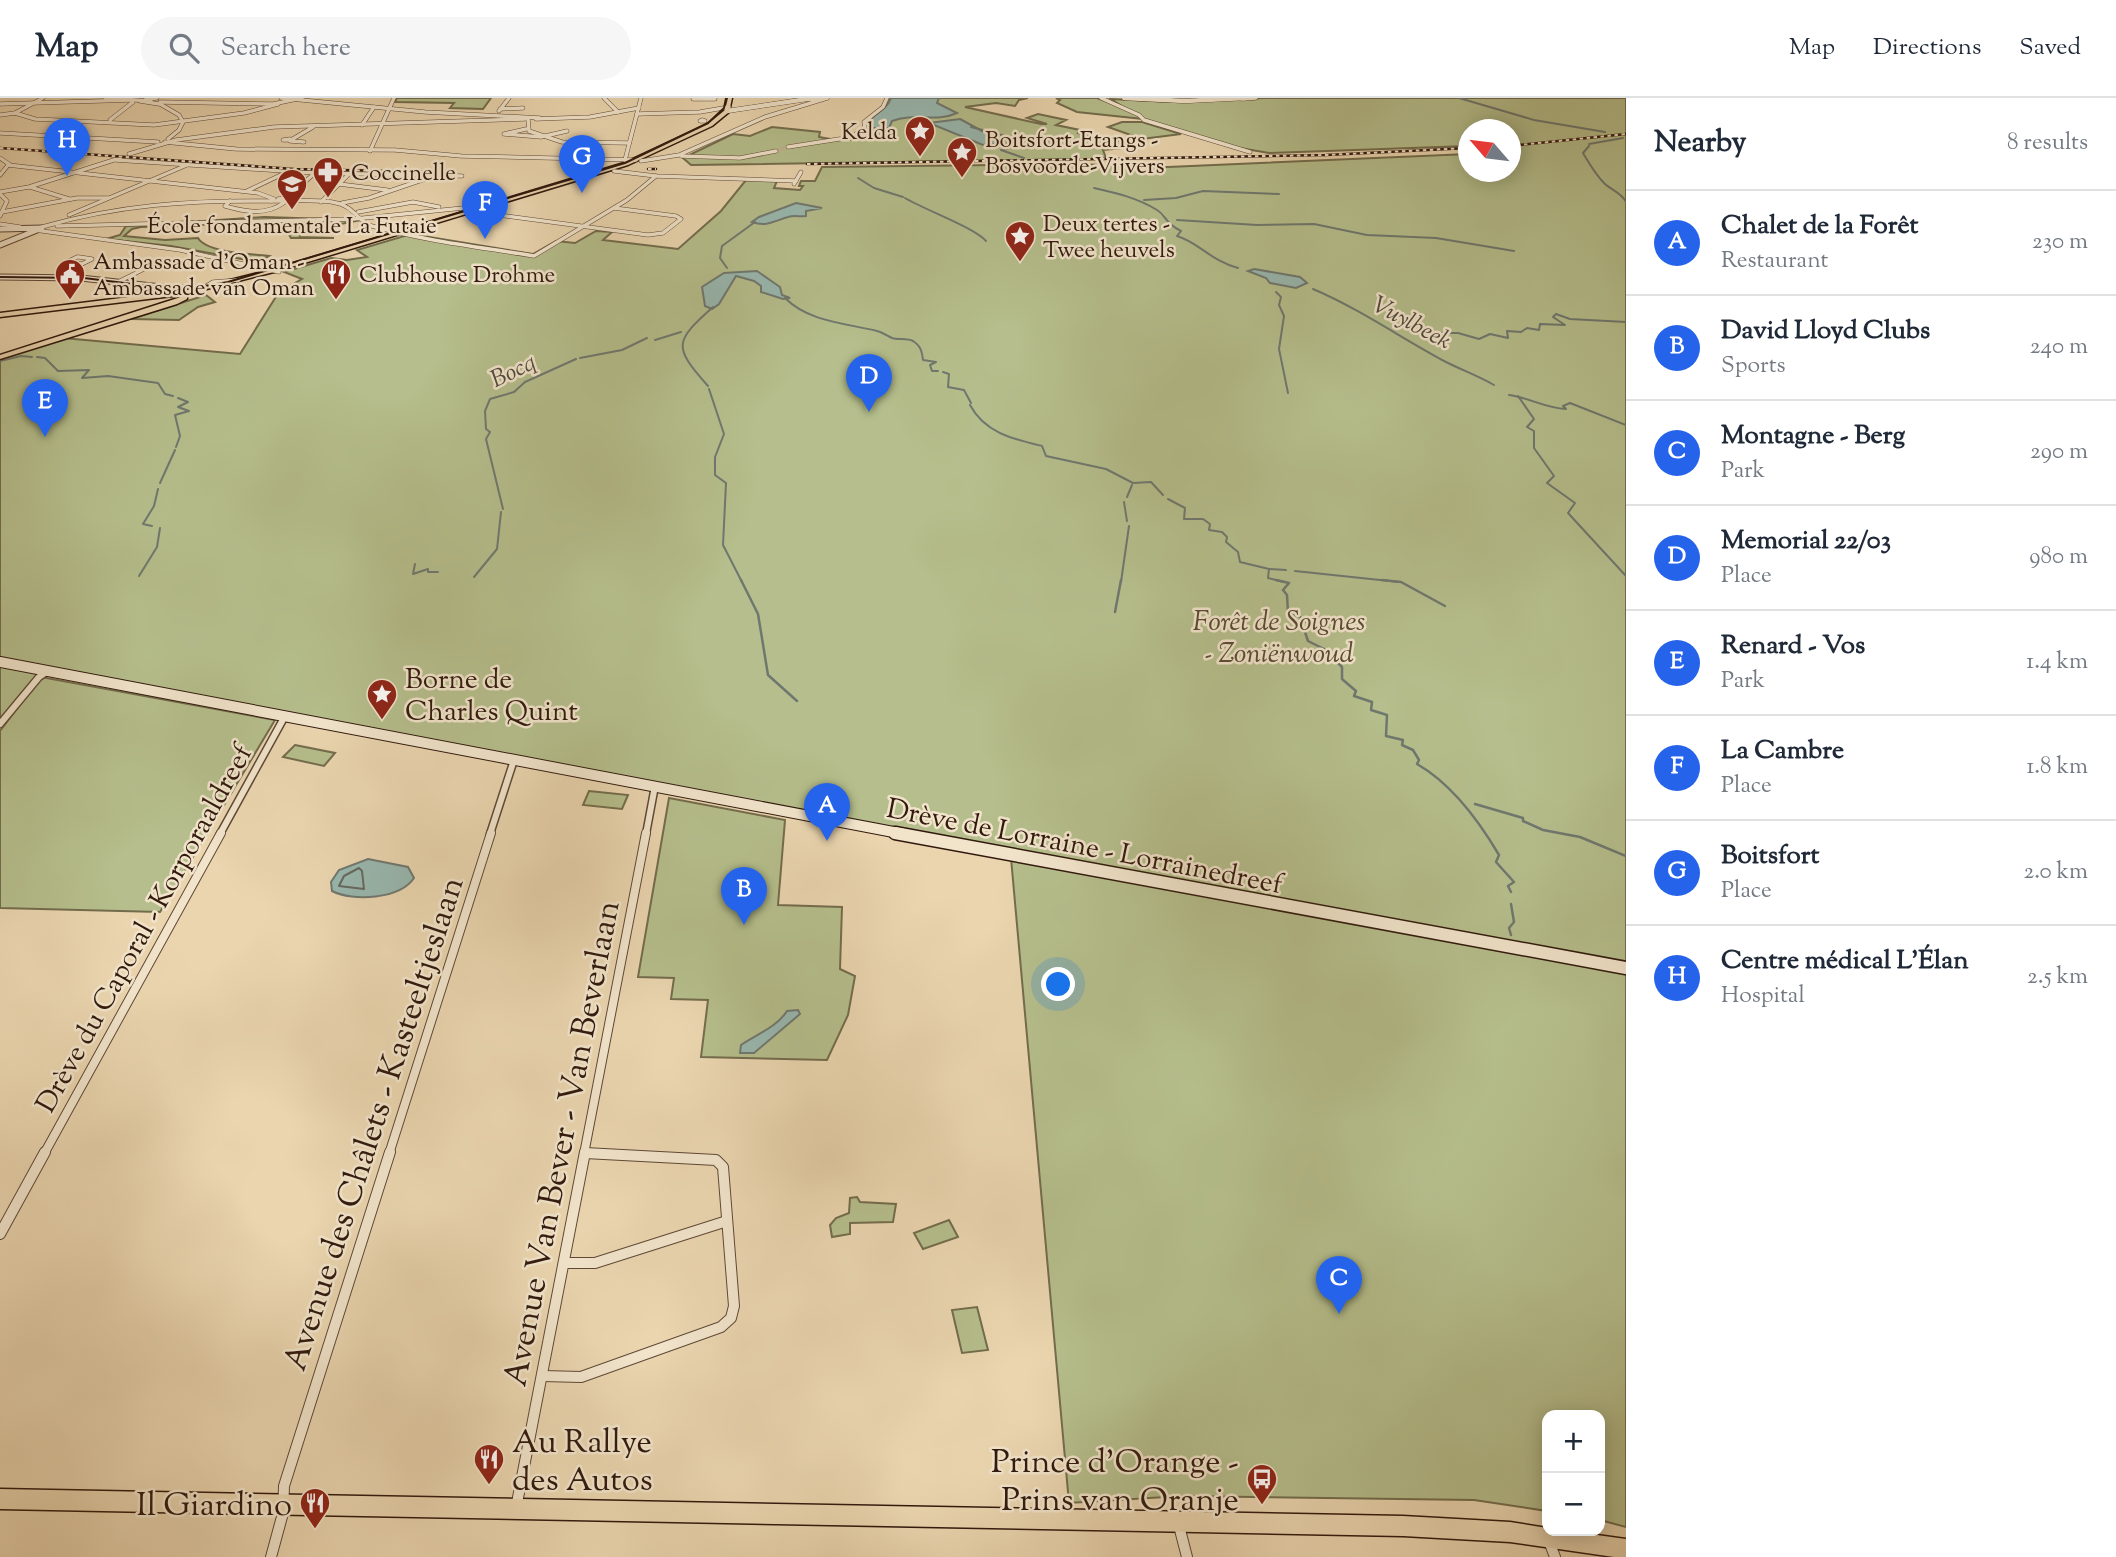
<!DOCTYPE html>
<meta charset="utf-8">
<style>
:root{--surface:#fff;--page:#f6f6f7;--text:#1f2937;--muted:#747a83;--line:#e0e1e3;--accent:#2563eb}
body{margin:0;font-family:"Sorts Mill Goudy",serif;background:var(--page);color:var(--text)}
.controls{position:absolute;right:21px;bottom:21px;display:grid;overflow:hidden;border-radius:14px;box-shadow:0 4px 18px #0003}
.controls button{width:63px;height:63px;display:grid;place-items:center;padding:0;border:0;border-bottom:2px solid var(--line);background:var(--surface);color:var(--text);font:35px sans-serif}
.compass{position:absolute;left:1458px;top:21px;width:63px;height:63px;border-radius:50%;background:var(--surface);box-shadow:0 4px 18px #0003;rotate:298deg}
.you{position:absolute;left:1059px;top:887px;width:24px;height:24px;margin:-18px;border:5px solid #fff;border-radius:50%;background:#1a73e8;box-shadow:0 0 0 10px #1a73e833}
.badge{display:grid;place-items:center;width:46px;height:46px;border-radius:50%;background:var(--accent);color:#fff;font-size:23px;font-weight:700}
.pin{position:absolute;translate:-50% -58px;filter:drop-shadow(0 2px 4px #0008)}
.pin::after{content:'';position:absolute;top:37px;width:24px;height:21px;background:inherit;clip-path:polygon(0 0,100% 0,50% 100%)}
.list{margin:0;padding:0;list-style:none}
h2{display:flex;justify-content:space-between;align-items:center;height:91px;margin:0;padding:0 28px;font-size:30px}
h2 small{font-size:23px;font-weight:400;color:var(--muted)}
.list li{display:grid;grid-template-columns:46px 1fr auto;gap:21px;align-items:center;box-sizing:border-box;height:105px;padding:0 28px;border-top:2px solid var(--line)}
.list b{display:block;font-size:26px;white-space:nowrap}
.list p{margin:0;font-size:23px;white-space:nowrap;color:var(--muted)}
.list em{font-size:23px;font-style:normal;color:var(--muted)}
.icon{flex:none;width:38px;height:38px;fill:none;stroke:currentColor;stroke-width:2;stroke-linecap:round;stroke-linejoin:round}
.map{position:relative;flex:none;width:1626px;height:1459px;overflow:hidden}
header{display:flex;align-items:center;gap:42px;box-sizing:border-box;height:98px;padding:0 35px;background:var(--surface);border-bottom:2px solid var(--line)}
header strong{font-size:33px}
nav{display:flex;gap:38px;margin-inline-start:auto;font-size:24px}
.search{width:490px;height:63px;background:var(--page);display:flex;align-items:center;gap:18px;box-sizing:border-box;padding:0 24px;border-radius:38px;color:var(--muted);font-size:26px}
main{display:flex}
aside{flex:1;background:var(--surface)}
.map>svg:first-child{display:block}
.green{fill:#b5be8c;stroke:#736c4c;stroke-width:2}
.water{fill:#98b8b0;stroke:#6f786f;stroke-width:2}
.lines{fill:none;stroke-linecap:round;stroke-linejoin:round}
.shore{stroke:#64685e;stroke-width:2}
.stream-far1{stroke:#6f786f;stroke-width:2}
.stream{stroke:#6f786f;stroke-width:2.5}
.minor-tunnel{stroke:#c5af8f;stroke-width:3.5;stroke-dasharray:3.5 2;stroke-linecap:butt}
.minor-far3-casing{stroke:#5f4836;stroke-width:4.5}
.minor-far2-casing{stroke:#5f4836;stroke-width:9}
.minor-far1-casing{stroke:#5f4836;stroke-width:10}
.minor-casing{stroke:#5f4836;stroke-width:12}
.tertiary-far1-casing{stroke:#5f4836;stroke-width:4.5}
.tertiary-casing{stroke:#5f4836;stroke-width:7}
.secondary-far2-casing{stroke:#31190d;stroke-width:5}
.secondary-far1-casing{stroke:#31190d;stroke-width:12}
.secondary-casing{stroke:#31190d;stroke-width:15}
.primary-casing{stroke:#31190d;stroke-width:3}
.minor-far3{stroke:#f1e4cb;stroke-width:3.5}
.minor-far2{stroke:#f1e4cb;stroke-width:6}
.minor-far1{stroke:#f1e4cb;stroke-width:8}
.minor{stroke:#f1e4cb;stroke-width:10}
.tertiary-far1{stroke:#f1e4cb;stroke-width:3.5}
.tertiary{stroke:#f1e4cb;stroke-width:5}
.secondary-far2{stroke:#f1e4cb;stroke-width:4.5}
.secondary-far1{stroke:#f1e4cb;stroke-width:10}
.secondary{stroke:#f1e4cb;stroke-width:12}
.primary{fill:#ead5af;fill-rule:evenodd}
.tram{stroke:#31190d;stroke-width:2}
.rail-casing{stroke:#31190d;stroke-width:2.5}
.rail{stroke:#f1e4cb;stroke-width:2;stroke-dasharray:3.5;stroke-linecap:butt}
.labels{text-anchor:middle;stroke-width:5;stroke-linejoin:round;paint-order:stroke}
.far-poi-label{font-size:23px;fill:#31190d;stroke:#f1e4cb;text-anchor:start}
.far-water-label{font-size:24px;font-style:italic;fill:#50493e;stroke:#f1e4cb}
.park-label{font-size:28px;font-style:italic;fill:#594b33;stroke:#f1e4cb}
.poi-label{font-size:28px;fill:#31190d;stroke:#f1e4cb;text-anchor:start}
.street-label{font-size:28px;fill:#31190d;stroke:#f1e4cb}
.near-street-label{font-size:33px;fill:#31190d;stroke:#f1e4cb}
.near-poi-label{font-size:33px;fill:#31190d;stroke:#f1e4cb;text-anchor:end}
</style>
<header>
<strong>Map</strong>
<div class="search"><svg class="icon" aria-label="search" viewBox="0 0 24 24"><circle cx="10" cy="10" r="6"/><path d="M15 15l6 6"/></svg>Search here</div>
<nav><a>Map</a><a>Directions</a><a>Saved</a></nav>
</header>
<main>
<div class="map">
<svg width="1626" height="1459" viewBox="0 0 1626 1459">
<rect width="100%" height="100%" fill="#ead5af"/>
<filter id="stains"><feTurbulence type="fractalNoise" baseFrequency=".00286" numOctaves="4"/><feColorMatrix values="0 0 0 0 .2 0 0 0 0 .09 0 0 0 0 .02 0 0 0 .5 -.17"/></filter>
<radialGradient id="worn" r=".72"><stop offset=".6" stop-color="#630" stop-opacity="0"/><stop offset="1" stop-color="#630" stop-opacity=".3"/></radialGradient>
<!-- green -->
<g class="green">
<path d="M 397,0 L 491,0 L 483,11 L 450,10 L 454,5 L 395,4 Z"/>
<path d="M 889,0 L 1028,0 L 1019,2 L 1015,8 L 996,5 L 965,9 L 1041,26 L 1047,26 L 1027,20 L 1038,16 L 1066,22 L 1056,27 L 1080,32 L 1078,35 L 1124,44 L 1132,49 L 1103,52 L 1106,60 L 1090,61 L 964,63 L 953,51 L 962,63 L 691,67 L 683,60 L 733,36 L 750,38 L 772,29 L 820,34 L 819,39 L 836,42 L 882,41 L 878,38 L 856,38 L 864,34 L 865,25 L 883,10 Z"/>
<path d="M 1056,0 L 1097,0 L 1123,9 L 1111,1 L 1171,4 L 1264,0 L 1626,0 L 1626,1429 L 1600,1422 L 1600,1317 L 1547,1317 L 1547,1413 L 1474,1402 L 1182,1398 L 1069,1405 L 1011,760 L 42,576 L 0,626 L 0,259 L 63,240 L 240,256 L 279,194 L 302,181 L 284,174 L 331,160 L 347,162 L 367,159 L 357,152 L 411,136 L 533,156 L 556,143 L 575,145 L 596,133 L 612,134 L 603,142 L 678,151 L 721,113 L 746,82 L 777,83 L 774,90 L 800,92 L 803,88 L 799,88 L 801,83 L 815,83 L 822,69 L 1072,66 L 1168,69 L 1468,56 L 1468,74 L 1510,74 L 1510,32 L 1468,32 L 1468,48 L 1269,55 L 1234,49 L 1143,21 L 1077,14 L 1057,5 L 1060,2 Z"/>
<path d="M 1122,24 L 1142,24 L 1181,36 L 1142,41 L 1108,29 Z"/>
<path d="M 264,119 L 361,122 L 341,126 L 337,123 L 302,125 L 298,131 L 300,139 L 334,140 L 291,140 L 288,135 L 290,131 L 284,130 L 288,125 L 282,124 L 141,129 L 132,131 L 124,138 L 165,142 L 198,140 C 207,155 252,156 269,158 L 258,164 L 171,148 L 106,141 L 120,137 L 126,128 Z"/>
<path d="M 206,197 L 215,204 L 198,209 L 179,222 L 131,221 Z"/>
<path d="M 41,579 L 275,622 L 160,814 L 0,810 L 0,633 Z"/>
<path d="M 295,647 L 335,655 L 324,668 L 283,659 Z"/>
<path d="M 589,693 L 628,697 L 622,711 L 583,707 Z"/>
<path d="M 669,700 L 785,722 L 778,807 L 842,809 L 840,871 L 855,878 L 848,917 L 827,962 L 701,959 L 708,902 L 671,901 L 674,880 L 638,879 Z"/>
<path d="M 857,1099 L 860,1104 L 896,1106 L 893,1124 L 850,1125 L 850,1136 L 832,1139 L 830,1127 L 836,1120 L 849,1115 L 850,1100 Z"/>
<path d="M 949,1122 L 958,1139 L 923,1151 L 914,1135 Z"/>
<path d="M 977,1209 L 988,1252 L 962,1255 L 952,1212 Z"/>
</g>
<!-- water -->
<g class="water">
<path d="M 891,0 L 939,0 L 937,5 L 957,15 C 936,25 914,14 892,23 L 889,30 L 874,30 L 868,26 C 874,13 884,16 891,0 Z"/>
<path d="M 960,21 L 997,41 L 1001,45 L 983,47 L 929,25 Z"/>
<path d="M 796,105 L 822,110 L 806,113 L 806,118 C 800,119 794,117 788,119 C 774,123 767,129 752,124 L 759,119 Z"/>
<path d="M 1254,171 L 1300,179 L 1307,185 L 1296,190 L 1270,185 L 1266,180 L 1248,173 Z"/>
<path d="M 757,173 L 780,189 L 782,197 L 790,200 L 783,201 L 761,194 L 761,188 L 754,183 L 736,178 L 719,206 L 712,211 L 705,208 L 702,189 L 724,175 Z"/>
<path d="M 368,761 L 408,769 L 414,780 C 400,801 353,804 332,793 L 331,784 L 339,772 Z"/>
<path d="M 798,912 L 800,916 L 754,955 L 740,955 L 741,947 C 757,936 777,929 787,913 Z"/>
</g>
<g class="lines">
<!-- shore -->
<path class="shore" d="M 359,770 L 362,773 L 364,791 L 339,788 L 344,778 Z"/>
<!-- stream-far1 -->
<g class="stream-far1">
<path d="M 1459,0 L 1534,22 L 1605,34"/>
<path d="M 971,29 L 1013,40 L 1004,48 L 1007,51 L 1001,52 L 1024,60"/>
<path d="M 1589,46 L 1623,40"/>
<path d="M 1589,48 L 1583,55 C 1589,65 1595,76 1604,85 C 1611,92 1622,95 1626,104"/>
<path d="M 1028,68 L 1044,73"/>
<path d="M 858,80 L 874,90 L 903,99"/>
<path d="M 1094,90 C 1116,95 1138,100 1157,112 C 1166,117 1164,125 1181,133 L 1177,138 C 1198,144 1211,163 1238,170"/>
<path d="M 905,100 C 925,112 973,129 986,143"/>
<path d="M 1144,102 L 1176,100 L 1203,93 L 1279,96"/>
<path d="M 1177,122 L 1257,127 L 1314,126 L 1367,137 L 1436,140 L 1514,153"/>
<path d="M 727,170 L 720,160 L 722,148 L 755,124"/>
<path d="M 1313,191 C 1360,211 1401,240 1446,264 C 1462,272 1478,278 1494,287"/>
<path d="M 1276,194 L 1281,199 L 1279,207 L 1284,218 L 1279,251 L 1288,295"/>
<path d="M 785,200 C 809,224 845,225 877,233 C 882,234 887,238 892,240 C 899,242 907,240 913,243 C 921,248 922,254 923,262 L 936,264 L 930,267 L 932,273 L 938,273"/>
<path d="M 1412,235 L 1458,235 L 1479,241 L 1490,236 L 1508,240 L 1507,233 L 1521,234 L 1527,230 L 1539,232 L 1540,226 L 1565,227 L 1553,219 L 1556,216 L 1570,221 L 1626,224"/>
<path d="M 655,242 L 681,234"/>
<path d="M 37,259 L 45,260 L 58,273 L 89,272 L 82,280 L 108,278 L 158,285 L 165,296 L 173,298"/>
<path d="M 580,260 L 622,252 L 647,240"/>
<path d="M 0,263 L 21,258 L 32,259"/>
<path d="M 943,274 L 949,276 L 948,289 L 964,292 L 971,305"/>
<path d="M 708,288 C 672,248 675,243 713,209"/>
<path d="M 709,291 L 724,336 L 715,359 L 715,377 L 726,385 L 723,447 L 742,484"/>
<path d="M 1509,297 C 1530,300 1545,310 1566,311 L 1563,308 L 1570,305 L 1626,327"/>
<path d="M 1518,298 L 1534,321 L 1527,329 L 1534,333 L 1534,350 L 1554,378 L 1547,385 L 1575,405 L 1568,415 L 1626,478"/>
<path d="M 970,307 C 985,335 1013,341 1042,348 L 1046,358 L 1106,371 L 1133,385 L 1151,384 L 1163,397"/>
<path d="M 176,349 L 180,338 L 175,317 L 189,313 L 178,309 L 188,304 L 178,300"/>
<path d="M 160,385 L 175,352"/>
<path d="M 1127,399 L 1132,387"/>
<path d="M 1168,401 L 1185,410 L 1184,421 L 1203,421 L 1210,426 L 1209,432 L 1222,434 L 1227,439 L 1226,444 L 1238,454 L 1240,464 L 1269,471 L 1268,480 L 1284,484"/>
<path d="M 1124,404 L 1127,423"/>
<path d="M 503,411 L 486,341 L 490,334 L 486,331 L 485,313 L 490,301 L 514,294 L 525,284 L 576,261"/>
<path d="M 152,428 L 143,426 L 154,408 L 158,391"/>
<path d="M 415,466 L 413,476 L 428,471 L 428,474 L 438,474"/>
<path d="M 1269,471 L 1286,472"/>
<path d="M 1295,473 L 1399,484"/>
<path d="M 139,478 L 157,449 L 160,430"/>
<path d="M 474,479 L 497,451 L 501,414"/>
<path d="M 1121,484 L 1129,428"/>
</g>
<!-- stream -->
<g class="stream">
<path d="M 741,482 L 758,516 L 768,577 L 797,603"/>
<path d="M 1276,482 L 1289,485 L 1283,492 L 1287,497 L 1288,515 L 1300,519 L 1310,527 L 1304,531 L 1308,543 L 1324,551 L 1342,569 L 1342,581 L 1356,593 L 1354,598 L 1372,604 L 1371,612 L 1387,617 L 1386,638 L 1403,642 L 1402,647 L 1413,652 L 1419,662 L 1417,666 C 1452,686 1479,723 1499,757 L 1496,764 L 1514,784 L 1508,788 L 1511,794"/>
<path d="M 1382,482 L 1401,484 L 1445,508"/>
<path d="M 1115,514 L 1121,482"/>
<path d="M 1475,706 L 1523,720 L 1523,723 L 1543,732 L 1580,739 L 1626,758"/>
<path d="M 1511,806 L 1514,824 L 1509,830 L 1511,837"/>
</g>
<!-- minor-tunnel -->
<path class="minor-tunnel" d="M 776,53 L 788,49"/>
<!-- minor-far3 casing -->
<g class="minor-far3-casing">
<g id="minor-far3">
<path d="M 281,0 L 425,14 L 540,20"/>
<path d="M 604,0 L 618,14"/>
<path d="M 1101,0 L 1139,17 L 1144,22 L 1250,54"/>
<path d="M 146,1 L 157,0"/>
<path d="M 693,1 L 715,1"/>
<path d="M 1242,1 L 1256,0"/>
<path d="M 140,3 L 159,6"/>
<path d="M 0,6 L 132,2"/>
<path d="M 160,6 L 179,17 L 183,24 L 179,32 L 168,41"/>
<path d="M 500,11 L 523,10"/>
<path d="M 499,13 L 509,0"/>
<path d="M 15,15 L 35,21 L 154,27 L 244,15 L 278,6"/>
<path d="M 637,16 L 700,14 L 729,9"/>
<path d="M 0,17 L 15,15 L 43,0"/>
<path d="M 528,21 L 529,33 L 562,44 L 629,45"/>
<path d="M 536,21 L 590,19 L 639,10"/>
<path d="M 110,22 L 133,4"/>
<path d="M 702,22 L 705,23 L 700,23 Z"/>
<path d="M 362,27 L 374,9"/>
<path d="M 526,31 L 504,36 L 541,39 L 567,33"/>
<path d="M 0,35 L 158,44"/>
<path d="M 290,41 L 283,42 L 291,42 L 313,29"/>
<path d="M 290,43 L 304,44"/>
<path d="M 165,44 L 236,51 L 395,52 L 461,58 L 636,62"/>
<path d="M 788,49 L 852,39 L 865,29 L 864,24 L 883,9 L 887,0"/>
<path d="M 370,53 L 394,0"/>
<path d="M 129,56 L 176,42 L 274,29 L 525,21"/>
<path d="M 681,58 L 740,60 L 776,53"/>
<path d="M 116,62 L 315,75 L 462,78"/>
<path d="M 625,62 L 641,0"/>
<path d="M 641,63 L 679,57 L 765,19 L 824,1"/>
<path d="M 8,67 L 258,95 L 274,101 L 271,103"/>
<path d="M 614,73 L 656,78 L 796,83"/>
<path d="M 339,86 L 387,92"/>
<path d="M 794,86 L 801,74"/>
<path d="M 30,89 L 69,101"/>
<path d="M 247,93 L 287,74"/>
<path d="M 0,94 L 29,89 L 120,60"/>
<path d="M 278,101 L 286,100 L 315,75"/>
<path d="M 230,103 L 225,108 C 246,114 266,118 285,104"/>
<path d="M 321,104 L 349,76"/>
<path d="M 342,105 L 369,100 L 428,80"/>
<path d="M 2,114 L 77,100 L 108,100"/>
<path d="M 358,114 L 413,104 L 439,109"/>
<path d="M 476,114 L 648,137 L 663,135 L 681,121 L 676,118 L 614,110"/>
<path d="M 69,117 L 187,67"/>
<path d="M 0,126 L 20,129"/>
<path d="M 57,128 L 354,121 L 493,107"/>
<path d="M 42,129 C 117,107 191,102 268,103 C 289,103 312,101 332,104 C 356,108 356,123 372,128 C 425,143 480,149 534,158 L 627,102 L 656,78"/>
<path d="M 35,132 L 180,152 L 279,174"/>
<path d="M 77,159 L 79,159 L 92,161 L 82,166 L 67,164 Z"/>
<path d="M 59,179 L 82,166"/>
<path d="M 118,184 L 160,163"/>
<path d="M 161,189 L 202,189"/>
<path d="M 200,192 L 213,184 L 239,182"/>
</g>
</g>
<!-- minor-far2 casing -->
<g class="minor-far2-casing">
<g id="minor-far2">
<path d="M 0,626 L 39,579 L 48,573"/>
<path d="M 220,736 L 285,618"/>
<path d="M 490,736 L 514,662"/>
<path d="M 646,736 L 655,688"/>
</g>
</g>
<!-- minor-far1 casing -->
<g class="minor-far1-casing">
<g id="minor-far1">
<path d="M 585,1055 L 602,1056"/>
<path d="M 44,1056 L 221,735"/>
<path d="M 389,1056 L 491,735"/>
<path d="M 584,1056 L 646,735"/>
</g>
</g>
<!-- minor casing -->
<g class="minor-casing">
<g id="minor">
<path d="M 0,1136 L 45,1054"/>
<path d="M 564,1165 L 595,1165 L 727,1123"/>
<path d="M 543,1278 L 581,1279 L 721,1229 L 731,1220 L 734,1208 L 723,1069 L 716,1062 L 585,1055"/>
<path d="M 516,1410 L 585,1054"/>
<path d="M 1178,1424 L 1187,1459"/>
<path d="M 1549,1443 L 1555,1459"/>
<path d="M 271,1459 L 283,1415 L 284,1388 L 390,1054"/>
</g>
</g>
<!-- tertiary-far1 casing -->
<g class="tertiary-far1-casing">
<g id="tertiary-far1">
<path d="M 105,0 L 151,3"/>
<path d="M 160,4 L 273,6 L 302,0"/>
<path d="M 0,60 L 9,66 L 0,77"/>
<path d="M 0,96 L 7,103 L 0,118"/>
</g>
</g>
<!-- tertiary casing -->
<g class="tertiary-casing">
<g id="tertiary">
<path d="M 0,131 L 42,130 L 0,147"/>
<path d="M 0,179 L 81,180 L 161,189"/>
</g>
</g>
<!-- secondary-far2 casing -->
<g class="secondary-far2-casing">
<g id="secondary-far2">
<path d="M 1124,0 L 1185,3 L 1247,0"/>
<path d="M 808,1 L 827,0"/>
<path d="M 727,13 L 814,0"/>
</g>
</g>
<!-- secondary-far1 casing -->
<g class="secondary-far1-casing">
<path id="secondary-far1" d="M 0,564 L 904,736"/>
</g>
<!-- secondary casing -->
<g class="secondary-casing">
<path id="secondary" d="M 895,735 L 1626,870"/>
</g>
<!-- primary casing -->
<g class="primary-casing">
<g id="primary">
<path d="M 728,0 L 732,0 L 729,14 L 712,28 L 628,67 L 278,173 L 187,196 L 187,201 L 177,206 L 0,261 L 0,257 L 181,199 L 181,197 L 0,219 L 0,215 L 194,191 L 274,171 L 624,65 L 708,26 L 725,12 Z"/>
<path d="M 0,1391 L 1403,1418 L 1510,1424 L 1547,1430 L 1547,1433 L 1568,1433 L 1626,1441 L 1626,1459 L 1614,1459 L 1510,1444 L 1403,1438 L 0,1411 Z"/>
</g>
</g>
<!-- minor-far3 -->
<use href="#minor-far3" class="minor-far3"/>
<!-- minor-far2 -->
<use href="#minor-far2" class="minor-far2"/>
<!-- minor-far1 -->
<use href="#minor-far1" class="minor-far1"/>
<!-- minor -->
<use href="#minor" class="minor"/>
<!-- tertiary-far1 -->
<use href="#tertiary-far1" class="tertiary-far1"/>
<!-- tertiary -->
<use href="#tertiary" class="tertiary"/>
<!-- secondary-far2 -->
<use href="#secondary-far2" class="secondary-far2"/>
<!-- secondary-far1 -->
<use href="#secondary-far1" class="secondary-far1"/>
<!-- secondary -->
<use href="#secondary" class="secondary"/>
<!-- primary -->
<use href="#primary" class="primary"/>
<!-- tram -->
<path class="tram" d="M 0,179 L 84,180 L 181,192 L 228,184 L 625,65 L 708,25 L 724,10 L 726,0"/>
<!-- rail casing -->
<g class="rail-casing">
<g id="rail">
<path d="M 1510,48 L 1626,36"/>
<path d="M 0,50 L 294,71 L 436,74"/>
<path d="M 807,66 L 1326,57 L 1468,50"/>
<path d="M 648,71 L 656,71"/>
</g>
</g>
<!-- rail -->
<use href="#rail" class="rail"/>
</g>
<!-- icons -->
<defs>
<g id="sight-pin" transform="scale(1.575)"><path d="M0 17L-7.5 6A9.5 9.5 0 1 1 7.5 6Z" fill="#8f2418" stroke="#f1e4cb"/><path d="M0-6L1.8-2.2L6-1.7L2.9 1.2L3.7 5.4L0 3.3L-3.7 5.4L-2.9 1.2L-6-1.7L-1.8-2.2Z" fill="#fff"/></g>
<g id="pharmacy-pin" transform="scale(1.575)"><path d="M0 17L-7.5 6A9.5 9.5 0 1 1 7.5 6Z" fill="#8f2418" stroke="#f1e4cb"/><path d="M-2-6h4v4h4v4h-4v4h-4v-4h-4v-4h4Z" fill="#fff"/></g>
<g id="school-pin" transform="scale(1.575)"><path d="M0 17L-7.5 6A9.5 9.5 0 1 1 7.5 6Z" fill="#8f2418" stroke="#f1e4cb"/><path d="M0-5L7-2L0 1L-7-2ZM-4 1L0 2.5L4 1V4Q0 6-4 4Z" fill="#fff"/></g>
<g id="civic-pin" transform="scale(1.575)"><path d="M0 17L-7.5 6A9.5 9.5 0 1 1 7.5 6Z" fill="#8f2418" stroke="#f1e4cb"/><path d="M-.6-6.5H3V-4.5H.6V-3L4-1V1h2V6H-6V1h2V-1L-.6-3ZM-1.2 2.5V6h2.4V2.5Z" fill="#fff"/></g>
<g id="restaurant-pin" transform="scale(1.575)"><path d="M0 17L-7.5 6A9.5 9.5 0 1 1 7.5 6Z" fill="#8f2418" stroke="#f1e4cb"/><path d="M-5-6h1v4h1v-4h1v4h1v-4h1v5L-1.5 .5V6h-2V.5L-5-1ZM5-6V6H3V1.5H1.5Q1.5-4 5-6Z" fill="#fff"/></g>
<g id="bus-pin" transform="scale(1.575)"><path d="M0 17L-7.5 6A9.5 9.5 0 1 1 7.5 6Z" fill="#8f2418" stroke="#f1e4cb"/><path d="M-5-6H5V4H4V6H2V4H-2V6H-4V4H-5ZM-3.5-4V0h7V-4ZM-3.5 1.2v1.5H-2V1.2ZM2 1.2v1.5H3.5V1.2Z" fill="#fff"/></g>
</defs>
<g fill-rule="evenodd">
<use href="#sight-pin" x="920" y="33"/>
<use href="#sight-pin" x="962" y="54"/>
<use href="#pharmacy-pin" x="328" y="74"/>
<use href="#school-pin" x="292" y="86"/>
<use href="#sight-pin" x="1020" y="138"/>
<use href="#civic-pin" x="70" y="176"/>
<use href="#restaurant-pin" x="336" y="176"/>
<use href="#sight-pin" x="382" y="596"/>
<use href="#restaurant-pin" x="489" y="1361"/>
<use href="#bus-pin" x="1262" y="1381"/>
<use href="#restaurant-pin" x="315" y="1405"/>
</g>
<g class="labels">
<!-- far-poi labels -->
<g class="far-poi-label">
<text x="897" y="41" text-anchor="end">Kelda</text>
<text x="985" y="49">Boitsfort-Etangs -<tspan x="985" dy="26">Bosvoorde-Vijvers</tspan></text>
<text x="351" y="82">Coccinelle</text>
<text x="1043" y="133">Deux tertes -<tspan x="1043" dy="26">Twee heuvels</tspan></text>
<text x="292" y="135" text-anchor="middle">École fondamentale La Futaie</text>
<text x="93" y="171">Ambassade d'Oman -<tspan x="93" dy="26">Ambassade van Oman</tspan></text>
<text x="359" y="184">Clubhouse Drohme</text>
</g>
<!-- far-water labels -->
<g class="far-water-label">
<text transform="translate(1412 224) rotate(28)" y="8">Vuylbeek</text>
<text transform="translate(513 272) rotate(-26)" y="8">Bocq</text>
</g>
<!-- park labels -->
<g class="park-label">
<text x="1279" y="532">Forêt de Soignes<tspan x="1279" dy="32">- Zoniënwoud</tspan></text>
</g>
<!-- poi labels -->
<g class="poi-label">
<text x="405" y="590">Borne de<tspan x="405" dy="32">Charles Quint</tspan></text>
</g>
<!-- street labels -->
<g class="street-label">
<text transform="translate(1085 747) rotate(11)" y="10">Drève de Lorraine - Lorrainedreef</text>
<text transform="translate(143 830) rotate(-61)" y="10">Drève du Caporal - Korporaaldreef</text>
</g>
<!-- near-street labels -->
<g class="near-street-label">
<text transform="translate(372 1025) rotate(-72)" y="12">Avenue des Châlets - Kasteeltjeslaan</text>
<text transform="translate(560 1045) rotate(-79)" y="12">Avenue Van Bever - Van Beverlaan</text>
</g>
<!-- near-poi labels -->
<g class="near-poi-label">
<text x="512" y="1354" text-anchor="start">Au Rallye<tspan x="512" dy="38">des Autos</tspan></text>
<text x="1239" y="1374">Prince d'Orange -<tspan x="1239" dy="38">Prins van Oranje</tspan></text>
<text x="292" y="1417">Il Giardino</text>
</g>
</g>
<rect width="100%" height="100%" filter="url(#stains)"/>
<rect width="100%" height="100%" fill="url(#worn)"/>
</svg>
<div class="controls">
<button>+</button>
<button>−</button>
</div>
<svg class="compass" viewBox="-18 -18 36 36"><path d="M0-13l5 13h-10z" fill="#e53935"/><path d="M0 13l5-13h-10z" fill="#747a83"/></svg>
<div class="you"></div>
<div class="pin badge" style="left:827px;top:743px">A</div>
<div class="pin badge" style="left:744px;top:827px">B</div>
<div class="pin badge" style="left:1339px;top:1216px">C</div>
<div class="pin badge" style="left:869px;top:314px">D</div>
<div class="pin badge" style="left:45px;top:339px">E</div>
<div class="pin badge" style="left:485px;top:141px">F</div>
<div class="pin badge" style="left:582px;top:95px">G</div>
<div class="pin badge" style="left:67px;top:78px">H</div>
</div>
<aside>
<h2>Nearby<small>8 results</small></h2>
<ul class="list">
<li><span class="badge">A</span><div><b>Chalet de la Forêt</b><p>Restaurant</p></div><em>230 m</em></li>
<li><span class="badge">B</span><div><b>David Lloyd Clubs</b><p>Sports</p></div><em>240 m</em></li>
<li><span class="badge">C</span><div><b>Montagne - Berg</b><p>Park</p></div><em>290 m</em></li>
<li><span class="badge">D</span><div><b>Memorial 22/03</b><p>Place</p></div><em>980 m</em></li>
<li><span class="badge">E</span><div><b>Renard - Vos</b><p>Park</p></div><em>1.4 km</em></li>
<li><span class="badge">F</span><div><b>La Cambre</b><p>Place</p></div><em>1.8 km</em></li>
<li><span class="badge">G</span><div><b>Boitsfort</b><p>Place</p></div><em>2.0 km</em></li>
<li><span class="badge">H</span><div><b>Centre médical L'Élan</b><p>Hospital</p></div><em>2.5 km</em></li>
</ul>
</aside>
</main>
